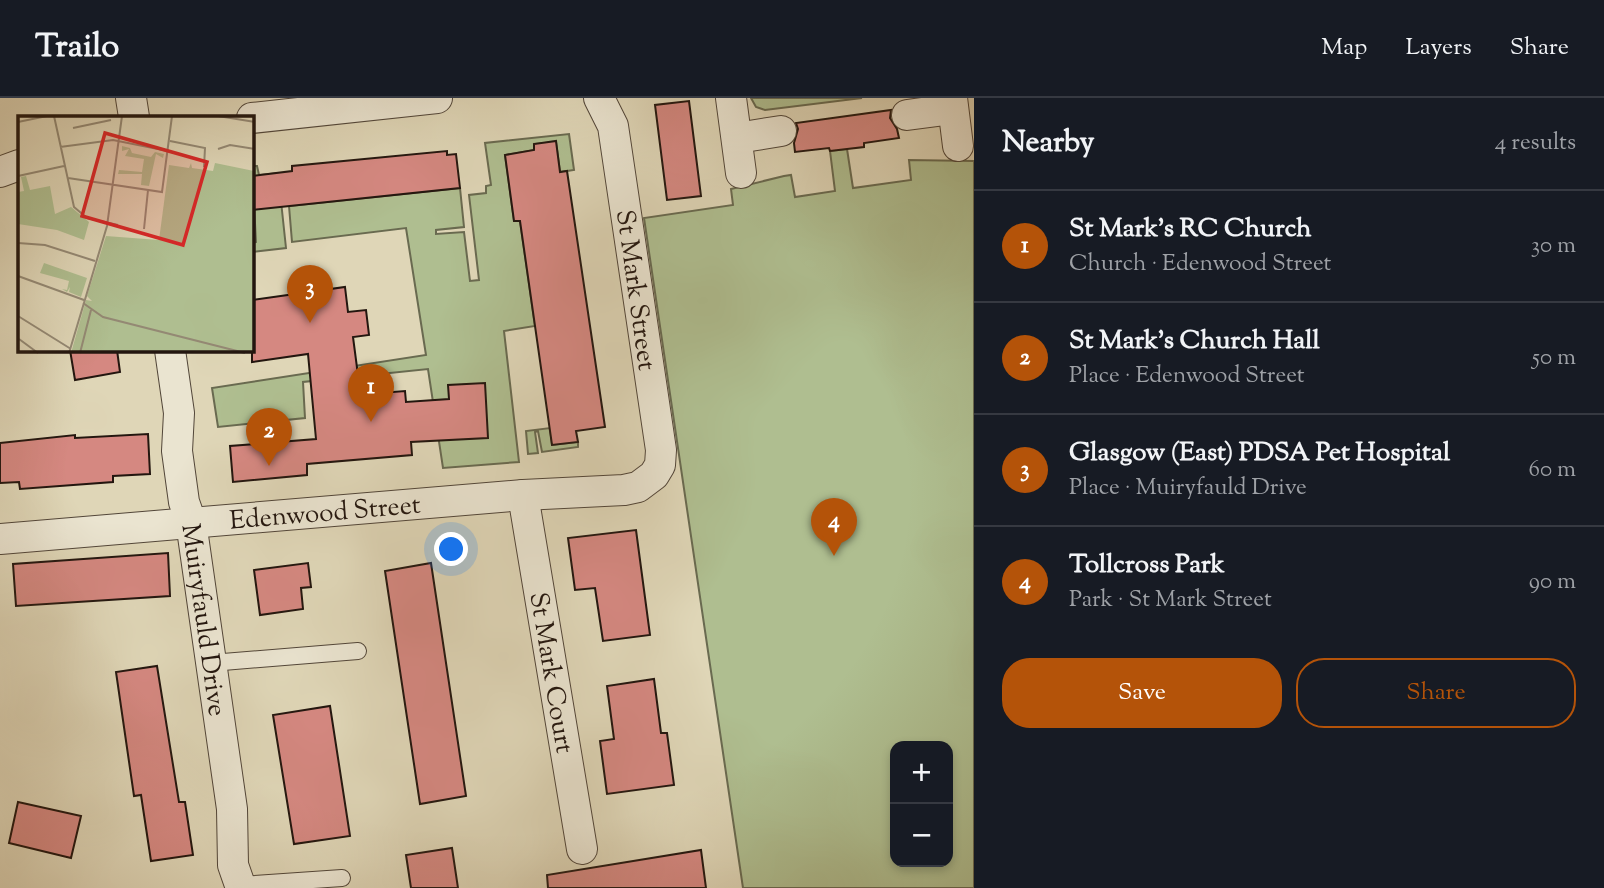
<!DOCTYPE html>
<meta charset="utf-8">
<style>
:root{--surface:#171b24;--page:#20242c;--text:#f1f3f6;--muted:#9ea1a6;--line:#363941;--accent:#b45309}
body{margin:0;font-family:"Sorts Mill Goudy",serif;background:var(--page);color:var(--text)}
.controls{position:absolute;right:21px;bottom:21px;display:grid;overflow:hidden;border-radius:14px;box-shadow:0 4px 10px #0003}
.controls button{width:63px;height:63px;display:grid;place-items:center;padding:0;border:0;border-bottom:2px solid var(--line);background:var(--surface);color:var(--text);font:35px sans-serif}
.you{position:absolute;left:452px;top:452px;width:24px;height:24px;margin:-18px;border:5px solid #fff;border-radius:50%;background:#1a73e8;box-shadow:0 0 0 10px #1a73e833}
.badge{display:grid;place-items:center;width:46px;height:46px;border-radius:50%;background:var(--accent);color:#fff;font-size:23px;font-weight:700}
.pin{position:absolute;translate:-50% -58px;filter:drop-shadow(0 2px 4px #0008)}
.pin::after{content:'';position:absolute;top:37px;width:24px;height:21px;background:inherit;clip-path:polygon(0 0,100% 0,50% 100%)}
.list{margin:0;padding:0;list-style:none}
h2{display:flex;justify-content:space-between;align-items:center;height:91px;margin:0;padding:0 28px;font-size:30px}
h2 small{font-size:23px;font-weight:400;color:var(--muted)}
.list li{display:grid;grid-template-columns:46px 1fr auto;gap:21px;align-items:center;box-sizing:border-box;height:112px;padding:0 28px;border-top:2px solid var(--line)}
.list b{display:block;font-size:26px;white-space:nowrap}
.list p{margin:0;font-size:23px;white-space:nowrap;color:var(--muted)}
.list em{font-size:23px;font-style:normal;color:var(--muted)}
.actions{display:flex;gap:14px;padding:21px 28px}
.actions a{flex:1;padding:16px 0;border:2px solid var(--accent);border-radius:28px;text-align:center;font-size:24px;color:var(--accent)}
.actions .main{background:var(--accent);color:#fff}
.map{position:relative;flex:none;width:974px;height:790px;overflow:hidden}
header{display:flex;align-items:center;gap:42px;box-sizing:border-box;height:98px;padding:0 35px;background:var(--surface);border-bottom:2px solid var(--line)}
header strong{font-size:33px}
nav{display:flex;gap:38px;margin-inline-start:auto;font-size:24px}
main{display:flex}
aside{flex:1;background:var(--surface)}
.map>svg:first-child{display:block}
.green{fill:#afbe90;stroke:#696a50;stroke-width:2;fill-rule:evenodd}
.building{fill:#d58881;stroke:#23160f;stroke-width:2}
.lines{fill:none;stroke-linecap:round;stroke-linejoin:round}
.lane-casing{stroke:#524639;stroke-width:18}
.street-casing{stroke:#524639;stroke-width:32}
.lane{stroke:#eae4d0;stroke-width:16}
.street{stroke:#eae4d0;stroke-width:30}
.labels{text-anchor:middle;stroke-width:5;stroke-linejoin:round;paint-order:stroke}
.street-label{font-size:26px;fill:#23160f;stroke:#eae4d0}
.inset-road{fill:none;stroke:#948974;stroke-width:2}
.view{fill:#d62828;fill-opacity:0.15;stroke:#d62828;stroke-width:3.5}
.inset-edge{fill:none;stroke:#23160f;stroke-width:3.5}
</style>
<header>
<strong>Trailo</strong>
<nav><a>Map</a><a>Layers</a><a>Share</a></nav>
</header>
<main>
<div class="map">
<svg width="974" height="790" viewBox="0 0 974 790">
<rect width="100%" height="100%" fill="#dfd6b7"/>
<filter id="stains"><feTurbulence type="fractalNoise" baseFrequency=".00286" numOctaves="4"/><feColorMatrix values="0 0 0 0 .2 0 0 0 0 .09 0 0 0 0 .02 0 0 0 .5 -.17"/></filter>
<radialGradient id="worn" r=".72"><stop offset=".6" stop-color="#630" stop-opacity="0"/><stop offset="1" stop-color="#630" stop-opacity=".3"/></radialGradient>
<!-- green -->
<g class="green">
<path d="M 751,0 L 862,0 L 765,12 L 756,9 Z"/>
<path d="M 569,36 L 574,72 L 560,74 L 556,44 L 534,46 L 535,52 L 505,57 L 514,123 L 520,123 L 535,228 L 504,233 L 519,364 L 443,370 L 428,271 L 303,284 L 305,320 L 218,329 L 212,290 L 426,257 L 406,130 L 292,144 L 289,108 L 460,90 L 464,129 L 436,132 L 436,136 L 464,134 L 470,183 L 479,182 L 469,97 L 486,95 L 486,88 L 491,87 L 485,45 Z"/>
<path d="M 847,51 L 853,90 L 911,82 L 909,62 L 974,63 L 974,790 L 743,790 L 644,120 L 733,107 L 731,91 L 784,78 L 791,77 L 795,99 L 835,93 L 830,53 ZM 895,648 L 948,648 L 948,764 L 895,764 Z"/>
<path d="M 252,68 L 257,68 L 259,77 L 278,75 L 286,150 L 252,154 L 252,145 L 256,144 Z"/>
<path d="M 550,330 L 552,347 L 578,344 L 578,349 L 542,354 L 538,333 L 535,334 L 538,355 L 528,356 L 526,333 Z"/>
</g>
<!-- building -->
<g class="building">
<path d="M 689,3 L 701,98 L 667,102 L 655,7 Z"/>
<path d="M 891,12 L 890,20 L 897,31 L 899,40 L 864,45 L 864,49 L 830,53 L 829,50 L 795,54 L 794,45 L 798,31 L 796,25 Z"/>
<path d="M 556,43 L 560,74 L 567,73 L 605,329 L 576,333 L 578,344 L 552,347 L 520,123 L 514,123 L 505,57 L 534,52 L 534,46 Z"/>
<path d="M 447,53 L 447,57 L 456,56 L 460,90 L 252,112 L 252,78 L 292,73 L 292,68 Z"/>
<path d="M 345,189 L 348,214 L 366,212 L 369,237 L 353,239 L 359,285 L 380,284 L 381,295 L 405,293 L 406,304 L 449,301 L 448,287 L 485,285 L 488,340 L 411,344 L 412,357 L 307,366 L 307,377 L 233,384 L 230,348 L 316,341 L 308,256 L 252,264 L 252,202 Z"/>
<path d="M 70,252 L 117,252 L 120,274 L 75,282 Z"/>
<path d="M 148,336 L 150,376 L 113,378 L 113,384 L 20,391 L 19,384 L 0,385 L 0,345 L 75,337 L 75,340 Z"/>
<path d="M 636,432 L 650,537 L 603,543 L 595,490 L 575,492 L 568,440 Z"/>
<path d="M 168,455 L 170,498 L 16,508 L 13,466 Z"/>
<path d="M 308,465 L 311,489 L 301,490 L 303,511 L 260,517 L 254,472 Z"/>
<path d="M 431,465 L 466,698 L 420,706 L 385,473 Z"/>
<path d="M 157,568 L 179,704 L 185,704 L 193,757 L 151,763 L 141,697 L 134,698 L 116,574 Z"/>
<path d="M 654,581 L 661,635 L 667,635 L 674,687 L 607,696 L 600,643 L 614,641 L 607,588 Z"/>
<path d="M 330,608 L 350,738 L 294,746 L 273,617 Z"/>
<path d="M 18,704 L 81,718 L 71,760 L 9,745 Z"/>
<path d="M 452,750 L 458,790 L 411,790 L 406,757 Z"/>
<path d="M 701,752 L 706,790 L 548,790 L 547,777 Z"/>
</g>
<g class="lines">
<!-- lane casing -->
<g class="lane-casing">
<g id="lane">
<path d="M 211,565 L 358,553"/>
<path d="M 240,787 L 342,780"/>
</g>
</g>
<!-- street casing -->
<g class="street-casing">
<g id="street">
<path d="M 131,0 L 134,19"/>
<path d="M 731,0 L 741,75"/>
<path d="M 952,0 L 958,48"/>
<path d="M 907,17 L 953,11"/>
<path d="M 252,20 L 437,0"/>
<path d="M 737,40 L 781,33"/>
<path d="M 0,74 L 19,67"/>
<path id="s1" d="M 170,252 L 179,315 L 177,353 L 184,404 L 191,424 L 232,711 L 233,767 L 241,790"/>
<path id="s2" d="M 523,397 L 582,751"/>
<path id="s3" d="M 0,441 L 523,397 L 624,392 L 638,389 L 654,377 L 660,367 L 661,352 L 613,28 L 599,0"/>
</g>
</g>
<!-- lane -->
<use href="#lane" class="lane"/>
<!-- street -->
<use href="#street" class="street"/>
</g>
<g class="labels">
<!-- street labels -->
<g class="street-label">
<text transform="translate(637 192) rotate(82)" y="9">St Mark Street</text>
<text dy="9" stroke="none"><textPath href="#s3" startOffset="326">Edenwood Street</textPath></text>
<text dy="9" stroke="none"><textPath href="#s1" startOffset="273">Muiryfauld Drive</textPath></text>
<text dy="9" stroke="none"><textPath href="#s2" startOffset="180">St Mark Court</textPath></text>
</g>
</g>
<!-- overview -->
<g transform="translate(18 18)">
<rect width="236" height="236" fill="#dfd6b7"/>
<path d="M 104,30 L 112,32 L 114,37 L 133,41 L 137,36 L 146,38 L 145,42 L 138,38 L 131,70 L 123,69 L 124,58 L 100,58 L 101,54 L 124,56 L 126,43 L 107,40 L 111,33 L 104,35 ZM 173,47 L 174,52 L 195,55 L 197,47 L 236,55 L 236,236 L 53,237 L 68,184 L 74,185 L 69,180 L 88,120 L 141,124 L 151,49 L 171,52 ZM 8,60 L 12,74 L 32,70 L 37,98 L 53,91 L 71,106 L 66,124 L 39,114 L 0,108 L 0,76 L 6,75 L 3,61 ZM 26,147 L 69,162 L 63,181 L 51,176 L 52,171 L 49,176 L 44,173 L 49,174 L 51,165 L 22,157 Z" fill="#afbe90"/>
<path class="inset-road" d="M 36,0 L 56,91 L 69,102 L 100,109M 200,0 L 237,6M 0,6 L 29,0M 55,12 L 93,4M 152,25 L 187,32 L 186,51M 42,31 L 95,24 L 150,35M 200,33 L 212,29 L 237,33M 0,60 L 46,50M 50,62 L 144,76 L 154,0M 126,113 L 130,74M 0,127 L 27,129 L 77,145M 0,160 L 66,184M 65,187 L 85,201 L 227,237M 0,200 L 53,233M 1,223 L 20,237M 51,237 L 89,110 L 104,0M 62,237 L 73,194"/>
<path class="view" d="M 87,17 L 189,46 L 165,129 L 64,100 Z"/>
<rect width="236" height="236" class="inset-edge"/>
</g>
<rect width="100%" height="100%" filter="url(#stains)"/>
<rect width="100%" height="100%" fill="url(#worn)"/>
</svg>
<div class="controls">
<button>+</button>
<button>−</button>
</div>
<div class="you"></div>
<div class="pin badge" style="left:371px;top:324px">1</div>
<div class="pin badge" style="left:269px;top:368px">2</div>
<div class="pin badge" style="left:310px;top:225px">3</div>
<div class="pin badge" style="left:834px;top:458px">4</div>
</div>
<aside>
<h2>Nearby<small>4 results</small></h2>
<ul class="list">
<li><span class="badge">1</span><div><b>St Mark's RC Church</b><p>Church · Edenwood Street</p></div><em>30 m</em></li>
<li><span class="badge">2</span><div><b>St Mark's Church Hall</b><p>Place · Edenwood Street</p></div><em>50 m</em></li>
<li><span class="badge">3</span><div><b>Glasgow (East) PDSA Pet Hospital</b><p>Place · Muiryfauld Drive</p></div><em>60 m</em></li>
<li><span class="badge">4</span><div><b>Tollcross Park</b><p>Park · St Mark Street</p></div><em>90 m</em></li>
</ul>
<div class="actions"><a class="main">Save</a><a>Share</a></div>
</aside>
</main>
